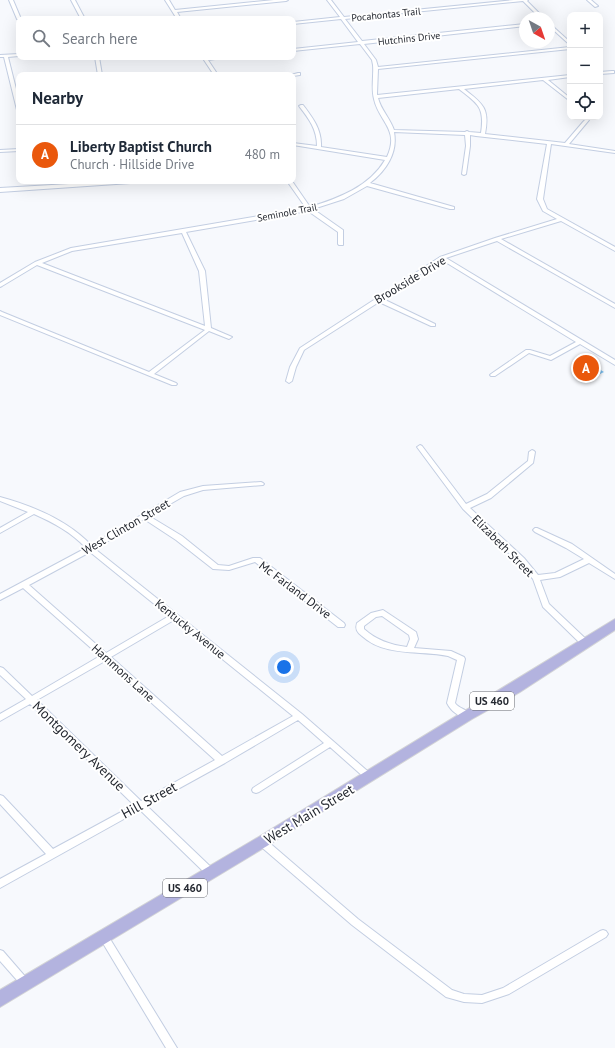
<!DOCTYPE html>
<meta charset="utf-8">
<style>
:root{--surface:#fff;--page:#f6f6f7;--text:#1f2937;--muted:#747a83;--line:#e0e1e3;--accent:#ea580c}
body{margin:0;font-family:"PT Sans",sans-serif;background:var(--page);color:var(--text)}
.controls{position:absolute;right:12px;top:12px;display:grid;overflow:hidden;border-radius:8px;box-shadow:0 4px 16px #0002}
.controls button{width:36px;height:36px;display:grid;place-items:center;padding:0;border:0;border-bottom:1px solid var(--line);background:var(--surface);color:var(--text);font:20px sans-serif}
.compass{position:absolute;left:519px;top:12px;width:36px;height:36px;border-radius:50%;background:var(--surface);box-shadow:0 4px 16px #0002;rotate:140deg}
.you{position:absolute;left:284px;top:667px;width:14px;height:14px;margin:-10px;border:3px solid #fff;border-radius:50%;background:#1a73e8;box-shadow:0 0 0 6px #1a73e833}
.badge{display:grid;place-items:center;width:26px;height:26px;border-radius:50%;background:var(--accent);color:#fff;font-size:13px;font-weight:700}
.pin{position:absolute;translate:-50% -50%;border:2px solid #fff;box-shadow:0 1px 4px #0006}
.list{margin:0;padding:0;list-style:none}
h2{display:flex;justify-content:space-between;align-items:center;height:52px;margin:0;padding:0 16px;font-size:17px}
h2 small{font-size:13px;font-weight:400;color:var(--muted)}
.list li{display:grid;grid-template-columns:26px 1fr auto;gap:12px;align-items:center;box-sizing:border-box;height:60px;padding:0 16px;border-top:1px solid var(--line)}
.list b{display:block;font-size:15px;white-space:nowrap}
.list p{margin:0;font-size:13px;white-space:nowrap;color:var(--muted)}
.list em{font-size:13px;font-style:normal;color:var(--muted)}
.icon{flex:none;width:22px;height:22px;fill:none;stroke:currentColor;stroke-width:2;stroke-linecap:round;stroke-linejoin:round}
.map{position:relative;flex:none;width:615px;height:1048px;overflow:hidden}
.search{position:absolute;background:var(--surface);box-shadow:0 4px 16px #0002;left:16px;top:16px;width:280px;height:44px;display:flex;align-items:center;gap:10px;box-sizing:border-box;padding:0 14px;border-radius:8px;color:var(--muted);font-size:15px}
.panel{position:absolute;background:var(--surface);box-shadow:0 4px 16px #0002;left:16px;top:72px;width:280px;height:112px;border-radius:8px}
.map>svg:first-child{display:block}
.building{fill:#7cc2f4}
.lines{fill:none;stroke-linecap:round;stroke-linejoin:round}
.minor-casing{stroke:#c3cee2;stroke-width:2}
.primary-casing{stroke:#d3d4d6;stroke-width:2}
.minor{fill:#fff;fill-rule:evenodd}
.primary{fill:#b3b3df;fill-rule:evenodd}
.labels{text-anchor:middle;stroke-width:4;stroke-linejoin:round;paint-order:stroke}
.far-street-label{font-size:10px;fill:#252931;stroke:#fff}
.shield{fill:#fff;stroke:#66696f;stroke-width:1}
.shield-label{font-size:11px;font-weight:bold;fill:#252931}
.street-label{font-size:12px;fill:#252931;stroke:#fff}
.near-street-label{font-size:14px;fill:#252931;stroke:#fff}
</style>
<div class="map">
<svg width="615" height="1048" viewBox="0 0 615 1048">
<rect width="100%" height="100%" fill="#f7f9fd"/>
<!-- building -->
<path class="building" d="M 586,361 L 604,372 L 596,376 L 587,370 L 581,373 L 573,368 Z"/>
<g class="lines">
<!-- minor casing -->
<g class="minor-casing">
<g id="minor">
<path d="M 9,0 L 13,0 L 21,19 L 19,19 L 19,20 L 17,19 Z"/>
<path d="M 71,0 L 75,0 L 85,19 L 81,19 Z"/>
<path d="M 165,0 L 169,0 L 175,10 L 274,0 L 288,0 L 286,1 L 177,12 L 181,19 L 177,19 Z"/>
<path d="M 327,0 L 331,0 L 344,17 L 514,0 L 528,0 L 527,1 L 544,18 L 540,18 L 523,1 L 345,19 L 362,41 L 525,24 L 525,26 L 364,44 L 376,60 L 378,67 L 570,47 L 570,49 L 378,69 L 377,94 L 377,95 L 570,75 L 570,77 L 548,80 L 570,98 L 570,101 L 543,80 L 464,89 C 483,104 490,108 485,134 L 565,143 L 583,122 L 585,120 L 584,117 L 588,117 L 589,120 L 569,144 L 615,151 L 615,153 L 551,144 L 543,199 L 547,209 L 615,247 L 615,251 L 561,221 L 501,239 L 615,304 L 615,308 L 497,241 L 446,258 L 615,360 L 615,365 L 580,344 L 551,360 L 529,353 L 495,376 L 491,376 L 490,375 L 491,374 L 526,350 L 530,350 L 550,356 L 576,342 L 442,260 L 383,299 L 435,324 L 435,326 L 431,326 L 379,302 L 304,350 L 296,367 L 292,381 L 289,383 L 286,381 L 290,367 L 300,348 L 440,257 L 495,238 L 557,219 L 543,211 L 537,199 L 547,144 L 476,136 L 470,135 L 470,146 L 466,174 L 464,175 L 462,174 L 466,146 L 465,135 L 394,132 C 398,153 386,171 370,183 L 454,207 L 454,209 L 450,209 L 367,186 L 344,199 L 313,209 L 343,230 L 343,245 L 339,245 L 338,244 L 338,232 L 308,211 L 186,232 L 205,271 L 211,328 L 232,337 L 229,339 L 209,331 L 154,374 L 176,383 L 177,384 L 176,385 L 172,385 L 0,315 L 0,311 L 2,312 L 149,372 L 205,330 L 37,265 L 2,286 L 0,287 L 0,283 L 35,262 L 71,248 L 306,208 L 287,181 L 292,181 L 310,207 C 339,198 369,187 385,160 L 293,145 L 293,143 L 317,146 C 317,129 309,119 299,106 L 301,105 L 303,105 C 313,118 322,130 321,147 L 387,157 C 400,129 379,122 374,99 C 371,88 374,76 373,65 L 372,60 L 360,44 L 293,51 L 293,49 L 358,42 L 341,19 L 293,24 L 293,22 L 340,17 ZM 459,89 C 478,104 485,107 481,133 L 469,132 L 467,131 L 465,132 L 394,130 C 390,118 381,110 378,98 ZM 182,233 L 199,271 L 205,326 L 42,263 L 72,251 Z"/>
<path d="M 587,0 L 591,0 L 598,6 L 595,7 Z"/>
<path d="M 549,23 L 570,42 L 570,45 L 549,26 Z"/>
<path d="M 19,54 L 19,56 L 8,57 L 19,101 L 19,111 L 17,110 L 4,57 L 0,57 L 0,55 Z"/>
<path d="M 95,57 L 99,57 L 102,75 L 98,75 Z"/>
<path d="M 202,57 L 224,57 L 222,58 L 208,60 L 218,75 L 214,75 Z"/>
<path d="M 612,71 L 614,71 L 614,73 L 600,74 L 600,72 Z"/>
<path d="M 298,73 L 300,73 L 300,75 L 293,76 L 293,75 L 291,75 Z"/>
<path d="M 19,149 L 19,151 L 0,152 L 0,150 Z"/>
<path d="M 121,181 L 147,181 L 145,182 L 0,192 L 0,188 Z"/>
<path d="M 420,445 L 422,446 L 466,504 L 487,494 L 528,461 L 529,452 L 532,450 L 534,451 L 535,452 L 533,463 L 491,498 L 470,508 L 524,558 L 538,575 L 555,573 L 584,559 L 566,548 L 535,532 L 533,530 L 535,528 L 537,528 L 572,544 L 615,574 L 615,579 L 589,563 L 560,577 L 540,580 L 549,604 L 588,641 L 589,643 L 588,645 L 582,645 L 543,607 L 533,579 L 518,562 L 463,509 L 417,447 Z"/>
<path d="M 261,482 L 263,483 L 264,484 L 263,485 L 203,490 L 184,496 L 149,516 L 182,536 L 218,565 L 229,566 L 253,558 L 260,558 L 344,623 L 345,625 L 344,627 L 338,627 L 255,562 L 229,570 L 213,569 L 176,540 L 144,519 L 95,549 L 302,714 L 372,775 L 373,777 L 372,779 L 369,780 L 366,779 L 330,747 L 259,792 L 256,793 L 253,792 L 252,790 L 253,788 L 324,743 L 298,720 L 225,763 L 147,806 L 214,870 L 216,873 L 214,876 L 211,877 L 208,876 L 140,810 L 0,888 L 0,879 L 46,854 L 0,804 L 0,795 L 3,796 L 53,849 L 134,805 L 30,704 L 0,721 L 0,714 L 26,699 L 0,675 L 0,667 L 3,668 L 32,696 L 100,656 L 23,588 L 0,600 L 0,594 L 86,548 C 71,532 54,523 34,514 L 0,533 L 0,528 L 28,512 L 0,501 L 0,497 C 33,506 67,520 91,545 L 180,492 L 203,486 ZM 90,552 L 169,616 L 106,653 L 29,585 ZM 174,620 L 293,716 L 222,756 L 111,657 ZM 105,661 L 215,760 L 141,801 L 37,700 Z"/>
<path d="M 383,610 L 416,632 L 418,639 L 414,648 L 451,651 L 464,657 L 465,659 L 455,703 C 459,709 467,709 471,715 L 470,717 C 460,719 451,711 447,703 L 457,660 C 454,659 451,657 448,656 C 420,650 385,657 362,636 C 357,632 355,629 357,623 L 371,613 ZM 382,616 L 409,635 L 410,639 L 407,647 C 391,645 376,640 364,629 L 364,626 L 376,617 Z"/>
<path d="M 262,838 L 265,839 L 358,919 L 452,990 L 464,994 L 482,995 L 503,988 L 600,931 L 603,930 L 606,931 L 608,934 L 606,937 L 509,994 L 482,1003 L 464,1002 L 446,997 L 352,925 L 259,845 L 258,842 L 259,839 Z"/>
<path d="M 104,933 L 107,934 L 177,1048 L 166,1048 L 101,940 L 99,937 L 101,934 Z"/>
<path d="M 0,950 L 3,951 L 29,981 L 31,984 L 29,987 L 26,988 L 23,987 L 0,961 Z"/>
</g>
</g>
<!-- primary casing -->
<g class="primary-casing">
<path id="primary" d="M 615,619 L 615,630 L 520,692 L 472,719 L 267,846 L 0,1007 L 0,990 L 257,838 Z"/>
</g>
<!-- minor -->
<use href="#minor" class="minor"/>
<!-- primary -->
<use href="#primary" class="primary"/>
</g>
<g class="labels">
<!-- far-street labels -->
<g class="far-street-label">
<text transform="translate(386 14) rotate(-6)" y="4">Pocahontas Trail</text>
<text transform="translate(409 38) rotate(-6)" y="4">Hutchins Drive</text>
<text transform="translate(287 212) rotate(-11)" y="4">Seminole Trail</text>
</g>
<!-- shield labels -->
<g class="shield">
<rect x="470" y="692" width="44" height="18" rx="3"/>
<rect x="163" y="879" width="44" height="18" rx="3"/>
</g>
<g class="shield-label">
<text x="492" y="705">US 460</text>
<text x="185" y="892">US 460</text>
</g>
<!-- street labels -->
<g class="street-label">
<text transform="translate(410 280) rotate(-31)" y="4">Brookside Drive</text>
<text transform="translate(126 527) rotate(-30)" y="4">West Clinton Street</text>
<text transform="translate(503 546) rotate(45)" y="4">Elizabeth Street</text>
<text transform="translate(295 590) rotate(37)" y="4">Mc Farland Drive</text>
<text transform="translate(190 629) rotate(39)" y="4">Kentucky Avenue</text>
<text transform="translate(123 673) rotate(42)" y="4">Hammons Lane</text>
</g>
<!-- near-street labels -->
<g class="near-street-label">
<text transform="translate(79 746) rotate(44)" y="5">Montgomery Avenue</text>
<text transform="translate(149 800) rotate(-29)" y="5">Hill Street</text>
<text transform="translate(309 814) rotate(-31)" y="5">West Main Street</text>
</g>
</g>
</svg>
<div class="controls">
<button>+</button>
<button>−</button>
<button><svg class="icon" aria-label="locate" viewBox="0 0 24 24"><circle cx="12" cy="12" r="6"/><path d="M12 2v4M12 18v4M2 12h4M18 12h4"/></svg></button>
</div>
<svg class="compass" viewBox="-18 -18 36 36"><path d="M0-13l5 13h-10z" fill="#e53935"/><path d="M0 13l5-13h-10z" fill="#747a83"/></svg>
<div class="you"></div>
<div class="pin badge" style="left:586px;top:368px">A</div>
<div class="search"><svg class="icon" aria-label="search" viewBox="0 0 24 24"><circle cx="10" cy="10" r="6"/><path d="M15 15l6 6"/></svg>Search here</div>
<section class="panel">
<h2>Nearby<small></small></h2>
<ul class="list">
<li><span class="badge">A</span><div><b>Liberty Baptist Church</b><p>Church · Hillside Drive</p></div><em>480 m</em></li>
</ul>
</section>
</div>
